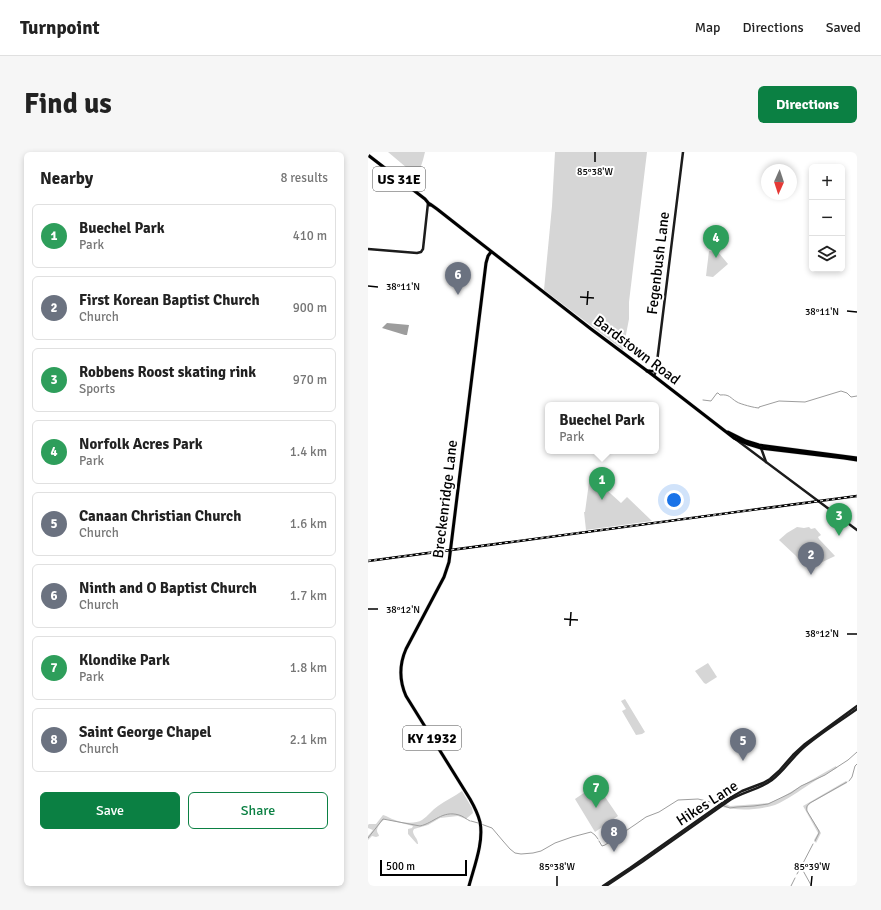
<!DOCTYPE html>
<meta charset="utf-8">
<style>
:root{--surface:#fff;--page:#f6f6f6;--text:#222;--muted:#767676;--line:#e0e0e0;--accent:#0b8043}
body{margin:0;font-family:Signika,sans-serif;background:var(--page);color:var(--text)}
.controls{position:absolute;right:12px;top:12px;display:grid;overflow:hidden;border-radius:6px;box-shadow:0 2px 6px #0003}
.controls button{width:36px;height:36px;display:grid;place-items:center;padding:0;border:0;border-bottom:1px solid var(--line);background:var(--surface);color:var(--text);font:20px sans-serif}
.compass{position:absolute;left:393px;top:12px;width:36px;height:36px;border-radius:50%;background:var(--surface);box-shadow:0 2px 6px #0003;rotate:183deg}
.scale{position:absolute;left:12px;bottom:10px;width:87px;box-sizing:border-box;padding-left:4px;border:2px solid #000;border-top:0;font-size:11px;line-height:14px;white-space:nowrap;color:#000;-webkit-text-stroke:3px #fff;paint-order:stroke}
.you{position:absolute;left:306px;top:348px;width:14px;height:14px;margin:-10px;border:3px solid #fff;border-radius:50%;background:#1a73e8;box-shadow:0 0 0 6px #1a73e833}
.badge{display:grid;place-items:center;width:26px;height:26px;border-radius:50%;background:var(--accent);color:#fff;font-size:13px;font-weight:700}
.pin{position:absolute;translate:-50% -33px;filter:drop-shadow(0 1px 2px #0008)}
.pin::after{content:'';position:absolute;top:21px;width:14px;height:12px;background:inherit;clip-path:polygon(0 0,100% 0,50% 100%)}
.popup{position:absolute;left:177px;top:250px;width:114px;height:52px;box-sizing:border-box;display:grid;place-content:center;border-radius:6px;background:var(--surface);filter:drop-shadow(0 1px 3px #0005);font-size:13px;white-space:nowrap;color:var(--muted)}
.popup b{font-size:15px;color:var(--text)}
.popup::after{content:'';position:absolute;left:50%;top:100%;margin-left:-8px;border:8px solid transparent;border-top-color:var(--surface)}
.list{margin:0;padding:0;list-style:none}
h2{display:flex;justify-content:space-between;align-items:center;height:52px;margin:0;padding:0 16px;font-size:17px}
h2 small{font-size:13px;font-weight:400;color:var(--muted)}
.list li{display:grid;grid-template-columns:26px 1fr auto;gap:12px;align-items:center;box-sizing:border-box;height:64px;margin:0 8px 8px;padding:0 8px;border:1px solid var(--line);border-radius:6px}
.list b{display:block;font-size:15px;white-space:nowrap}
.list p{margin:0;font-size:13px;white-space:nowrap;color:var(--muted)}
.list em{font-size:13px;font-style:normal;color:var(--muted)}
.actions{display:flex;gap:8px;padding:12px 16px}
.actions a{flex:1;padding:9px 0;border:1px solid var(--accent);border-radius:6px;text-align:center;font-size:14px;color:var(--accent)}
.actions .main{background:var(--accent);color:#fff}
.icon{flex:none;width:22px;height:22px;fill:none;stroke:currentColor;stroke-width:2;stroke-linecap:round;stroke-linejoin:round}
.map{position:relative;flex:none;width:489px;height:734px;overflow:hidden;border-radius:6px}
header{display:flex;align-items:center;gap:24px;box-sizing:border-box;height:56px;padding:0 20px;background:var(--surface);border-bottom:1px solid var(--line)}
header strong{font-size:19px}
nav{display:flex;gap:22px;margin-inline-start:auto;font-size:14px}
.intro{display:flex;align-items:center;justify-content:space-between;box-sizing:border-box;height:96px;padding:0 24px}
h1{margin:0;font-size:28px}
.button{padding:10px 18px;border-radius:6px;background:var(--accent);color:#fff;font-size:14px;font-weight:700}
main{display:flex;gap:24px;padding:0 24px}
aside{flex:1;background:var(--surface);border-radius:6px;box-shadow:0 2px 6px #0003}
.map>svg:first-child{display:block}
.green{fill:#d6d6d6}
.water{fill:#9d9d9d}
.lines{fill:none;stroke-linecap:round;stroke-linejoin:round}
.stream{stroke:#9d9d9d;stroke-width:1}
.primary-casing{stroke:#dbdbdb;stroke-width:4}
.secondary{stroke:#1c1c1c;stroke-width:2.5}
.primary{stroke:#000;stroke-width:3}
.rail-casing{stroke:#000;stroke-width:2.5}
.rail{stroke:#fff;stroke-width:1;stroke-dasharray:3;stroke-linecap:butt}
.ticks{fill:none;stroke:#000;stroke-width:1.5}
.labels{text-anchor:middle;stroke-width:4;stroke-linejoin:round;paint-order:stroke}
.shield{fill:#fff;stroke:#4c4c4c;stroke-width:1}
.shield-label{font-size:14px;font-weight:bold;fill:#000}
.street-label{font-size:15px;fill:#000;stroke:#fff}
.ticks-label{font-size:10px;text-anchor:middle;fill:#000;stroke:#fff;stroke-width:4;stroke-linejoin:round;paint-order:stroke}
</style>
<header>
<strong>Turnpoint</strong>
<nav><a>Map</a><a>Directions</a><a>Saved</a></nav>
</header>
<div class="intro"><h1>Find us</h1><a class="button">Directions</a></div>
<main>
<aside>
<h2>Nearby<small>8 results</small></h2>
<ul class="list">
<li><span class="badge" style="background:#2e9e5b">1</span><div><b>Buechel Park</b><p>Park</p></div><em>410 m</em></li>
<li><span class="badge" style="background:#6b7280">2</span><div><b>First Korean Baptist Church</b><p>Church</p></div><em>900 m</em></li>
<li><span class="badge" style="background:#2e9e5b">3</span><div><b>Robbens Roost skating rink</b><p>Sports</p></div><em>970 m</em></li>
<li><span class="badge" style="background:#2e9e5b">4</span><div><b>Norfolk Acres Park</b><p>Park</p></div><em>1.4 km</em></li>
<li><span class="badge" style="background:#6b7280">5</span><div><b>Canaan Christian Church</b><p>Church</p></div><em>1.6 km</em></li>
<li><span class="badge" style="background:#6b7280">6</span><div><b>Ninth and O Baptist Church</b><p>Church</p></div><em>1.7 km</em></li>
<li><span class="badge" style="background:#2e9e5b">7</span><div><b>Klondike Park</b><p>Park</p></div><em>1.8 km</em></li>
<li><span class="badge" style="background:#6b7280">8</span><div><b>Saint George Chapel</b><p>Church</p></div><em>2.1 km</em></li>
</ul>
<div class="actions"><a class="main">Save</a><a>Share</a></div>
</aside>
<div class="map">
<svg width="489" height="734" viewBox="0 0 489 734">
<rect width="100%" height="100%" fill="#fff"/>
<!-- green -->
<g class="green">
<path d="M 20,0 L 57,0 L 55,8 L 52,17 L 52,27 Z"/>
<path d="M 187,0 L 279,0 L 261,150 L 261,167 L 255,198 L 176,138 L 184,54 Z"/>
<path d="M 341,99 L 350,100 L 360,112 L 345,125 L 338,124 Z"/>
<path d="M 222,323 L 253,351 L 259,345 L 284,369 L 218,378 L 216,360 L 217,360 Z"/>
<path d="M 429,375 L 436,376 L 441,375 L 443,377 L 447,376 L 453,383 L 450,385 L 451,387 L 467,404 L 444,415 L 435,407 L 431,408 L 428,404 L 411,388 L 419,381 Z"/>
<path d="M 340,511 L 349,525 L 338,532 L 336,531 L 327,519 Z"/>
<path d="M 257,547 L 277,580 L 274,582 L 268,583 L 254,559 L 258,557 L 253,549 Z"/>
<path d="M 468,614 L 469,616 C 460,621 451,626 442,632 C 431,639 419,648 407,653 C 391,658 370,659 354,655 L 358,652 L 362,654 L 401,651 L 413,646 L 426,638 Z"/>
<path d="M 236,627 L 238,635 L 240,637 L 240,639 L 235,642 L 250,664 L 227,680 L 207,647 Z"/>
<path d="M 478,629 L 479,631 L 443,651 L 440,654 L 439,659 L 453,681 L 448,691 L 446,688 L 450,681 L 435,654 Z"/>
<path d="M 94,639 L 104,656 L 105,661 L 98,667 L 90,664 L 72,666 L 60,673 L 46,677 L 45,679 C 45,684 50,686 50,692 L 49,692 L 40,682 L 40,677 L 44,676 L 45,674 L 17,667 C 14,669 9,674 9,679 C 9,681 11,682 11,684 L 8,685 L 4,684 L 0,688 L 0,684 L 5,678 L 0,676 L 0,673 L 1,672 L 8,672 L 15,663 C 19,664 23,667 27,668 C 33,671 48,672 54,668 C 60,664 64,658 70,654 C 78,648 86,645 94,639 Z"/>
</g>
<!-- water -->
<path class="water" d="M 19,171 L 41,173 L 39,183 L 37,183 L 14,176 Z"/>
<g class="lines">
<!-- stream -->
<g class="stream">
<path d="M 335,248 L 343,249 L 349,241 L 350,241 L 352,243 C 362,242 362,246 369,250 C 372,252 387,256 391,256 L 391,255 L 411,249 L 437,250 L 473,239 L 479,241 L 483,245 L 489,244"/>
<path d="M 481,629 L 484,625 L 487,614 L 489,612"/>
<path d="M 356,654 L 362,656 L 369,655 L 386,654 L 400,652 L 423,641 L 433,634 L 444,629 L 457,623 L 480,608 L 489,600"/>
<path d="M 103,669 L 110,671"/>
<path d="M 113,672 L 124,676 L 135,689 L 142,697 L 147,701 L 153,702 L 165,701 L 173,699 L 187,691 L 204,685 L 223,680 L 227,683 L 230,687"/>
<path d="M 0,686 L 15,667 L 52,674 C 66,671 74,658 91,663 C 95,664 98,667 102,669"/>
<path d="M 231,689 L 234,694 L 237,693 L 268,672 L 278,665 L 291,660 L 310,648 L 330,647 L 351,652"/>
<path d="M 447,689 L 451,681 L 451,679 L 439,659 C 438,655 439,653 442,651 L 479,630"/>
<path d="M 429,722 L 433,715"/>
<path d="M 443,733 L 433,715 L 445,692"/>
<path d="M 423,734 L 427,726"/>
</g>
<!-- primary casing -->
<g class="primary-casing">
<g id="primary">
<path d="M 0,3 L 57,47 L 62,53"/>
<path d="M 62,52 L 69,57 L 97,79 L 223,177 L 286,224 L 366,286 L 380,292 L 393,296 L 476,306 L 489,308"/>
<path d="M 279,219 L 285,219 L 289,214"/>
<path d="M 360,280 L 378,289 L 391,293 L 489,306"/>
<path d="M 101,734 C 106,715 116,690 112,670 C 110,662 106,654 102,647 L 38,544 C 31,528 31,513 38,497 L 76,425 L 81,410 L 118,111 L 120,104 L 123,100"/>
</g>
</g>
<!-- secondary -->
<g class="secondary">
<path d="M 0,97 L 49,101 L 53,100 L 55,97 L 60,51"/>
<path d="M 286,224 L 288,219 L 289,210 L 315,0"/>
<path d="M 366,286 L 489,378"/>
<path d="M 393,296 L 398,310"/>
<path d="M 235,734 L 262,716 L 360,647 L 374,639 L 395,631 L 402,627 L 411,619 L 425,603 L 437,592 L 489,554"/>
<path d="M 238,734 L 274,710 L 362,648 C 375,640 392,637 404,628 C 415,620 423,607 434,597 C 451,582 471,570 489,557"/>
</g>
<!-- primary -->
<use href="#primary" class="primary"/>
<!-- rail casing -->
<g class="rail-casing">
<path id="rail" d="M 0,409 L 489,344"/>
</g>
<!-- rail -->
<use href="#rail" class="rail"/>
</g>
<!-- ticks -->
<path class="ticks" d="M 227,10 L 227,0M 0,134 L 10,135M 212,145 L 226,146M 219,153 L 220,139M 479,159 L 489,160M 0,457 L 10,457M 196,467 L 210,468M 202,474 L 203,460M 479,482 L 489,482M 189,734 L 189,724M 443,734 L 444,724"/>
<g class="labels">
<!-- shield labels -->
<g class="shield">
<rect x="5" y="15" width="52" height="24" rx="3"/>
<rect x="35" y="574" width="58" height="24" rx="3"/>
</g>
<g class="shield-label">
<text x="31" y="32">US 31E</text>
<text x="64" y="591">KY 1932</text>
</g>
<!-- street labels -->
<g class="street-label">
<text transform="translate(290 111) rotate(-83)" y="5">Fegenbush Lane</text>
<text transform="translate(269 198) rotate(37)" y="5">Bardstown Road</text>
<text transform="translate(77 347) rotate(-83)" y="5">Breckenridge Lane</text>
<text transform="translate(339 651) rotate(-33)" y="5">Hikes Lane</text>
</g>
</g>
<g class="ticks-label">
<text x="227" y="23">85°38'W</text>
<text x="35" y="138">38°11'N</text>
<text x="454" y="163">38°11'N</text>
<text x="35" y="461">38°12'N</text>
<text x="454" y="485">38°12'N</text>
<text x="189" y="718">85°38'W</text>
<text x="444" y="718">85°39'W</text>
</g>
</svg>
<div class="controls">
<button>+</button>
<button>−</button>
<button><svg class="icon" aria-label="layers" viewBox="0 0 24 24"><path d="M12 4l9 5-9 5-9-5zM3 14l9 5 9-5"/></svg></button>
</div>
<svg class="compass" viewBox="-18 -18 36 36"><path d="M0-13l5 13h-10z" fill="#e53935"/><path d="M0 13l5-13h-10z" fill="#767676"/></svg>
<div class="scale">500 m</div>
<div class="you"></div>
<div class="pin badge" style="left:234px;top:348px;background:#2e9e5b">1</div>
<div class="popup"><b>Buechel Park</b>Park</div>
<div class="pin badge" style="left:443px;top:423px;background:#6b7280">2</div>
<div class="pin badge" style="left:471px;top:384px;background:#2e9e5b">3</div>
<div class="pin badge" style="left:348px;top:106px;background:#2e9e5b">4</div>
<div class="pin badge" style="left:375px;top:609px;background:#6b7280">5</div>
<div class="pin badge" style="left:90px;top:143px;background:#6b7280">6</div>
<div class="pin badge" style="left:228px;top:656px;background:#2e9e5b">7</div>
<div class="pin badge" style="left:246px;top:700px;background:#6b7280">8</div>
</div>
</main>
